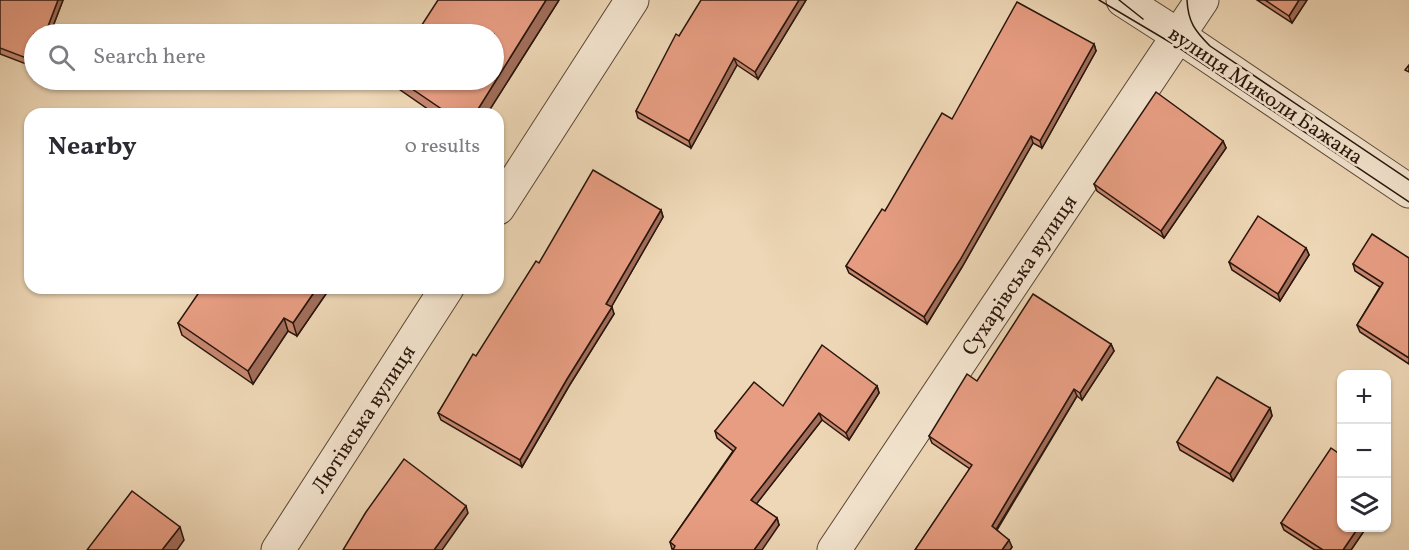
<!DOCTYPE html>
<meta charset="utf-8">
<style>
:root{--surface:#fff;--page:#f2f2f3;--text:#2b2b33;--muted:#7c7c81;--line:#e1e1e2}
body{margin:0;font-family:Vollkorn,serif;background:var(--page);color:var(--text)}
.controls{position:absolute;right:18px;bottom:18px;display:grid;overflow:hidden;border-radius:12px;box-shadow:0 2px 4px #0004}
.controls button{width:54px;height:54px;display:grid;place-items:center;padding:0;border:0;border-bottom:2px solid var(--line);background:var(--surface);color:var(--text);font:30px sans-serif}
.list{margin:0;padding:0;list-style:none}
h2{display:flex;justify-content:space-between;align-items:center;height:78px;margin:0;padding:0 24px;font-size:26px}
h2 small{font-size:20px;font-weight:400;color:var(--muted)}
.icon{flex:none;width:33px;height:33px;fill:none;stroke:currentColor;stroke-width:2;stroke-linecap:round;stroke-linejoin:round}
.map{position:relative;flex:none;width:1409px;height:550px;overflow:hidden}
.search{position:absolute;background:var(--surface);box-shadow:0 2px 4px #0004;left:24px;top:24px;width:480px;height:66px;display:flex;align-items:center;gap:15px;box-sizing:border-box;padding:0 21px;border-radius:33px;color:var(--muted);font-size:22px}
.panel{position:absolute;background:var(--surface);box-shadow:0 2px 4px #0004;left:24px;top:108px;width:480px;height:186px;border-radius:18px}
.map>svg:first-child{display:block}
.lines{fill:none;stroke-linecap:round;stroke-linejoin:round}
.street-casing{stroke:#5a4636;stroke-width:35}
.street{stroke:#f4e5d0;stroke-width:33}
.tram{stroke:#29150c;stroke-width:1.5}
.wall{fill:#c78770;stroke:#29150c;stroke-width:1.5}
.shaded-wall{fill:#a26e5b;stroke:#29150c;stroke-width:1.5}
.building{fill:#e79d82;stroke:#29150c;stroke-width:1.5}
.labels{text-anchor:middle;stroke-width:5;stroke-linejoin:round;paint-order:stroke}
.street-label{font-size:21px;fill:#29150c;stroke:#f4e5d0}
</style>
<div class="map">
<svg width="1409" height="550" viewBox="0 0 1409 550">
<rect width="100%" height="100%" fill="#eed7b6"/>
<filter id="stains"><feTurbulence type="fractalNoise" baseFrequency=".00333" numOctaves="4"/><feColorMatrix values="0 0 0 0 .2 0 0 0 0 .09 0 0 0 0 .02 0 0 0 .5 -.17"/></filter>
<radialGradient id="worn" r=".72"><stop offset=".6" stop-color="#630" stop-opacity="0"/><stop offset="1" stop-color="#630" stop-opacity=".3"/></radialGradient>
<g class="lines">
<!-- street casing -->
<g class="street-casing">
<g id="street">
<path d="M 1123,0 L 1179,36 L 1409,191"/>
<path d="M 498,208 L 632,0"/>
<path d="M 278,550 L 447,288"/>
<path d="M 834,550 L 1202,0"/>
</g>
</g>
<!-- street -->
<use href="#street" class="street"/>
<!-- tram -->
<g class="tram">
<path d="M 1099,0 L 1173,44 L 1409,202"/>
<path d="M 1119,0 L 1143,19"/>
<path d="M 1187,0 C 1188,22 1195,31 1210,46 L 1409,180"/>
</g>
</g>
<!-- wall -->
<g class="wall">
<path d="M 0,0 L 63,0 L 50,34 L 34,34 L 34,67 L 0,54 Z"/>
<path d="M 559,0 L 487,114 L 435,114 L 396,87 L 393,80 L 494,80 Z"/>
<path d="M 806,0 L 758,79 L 737,65 L 691,148 L 638,118 L 636,111 L 679,36 Z"/>
<path d="M 1257,0 L 1307,0 L 1292,23 Z"/>
<path d="M 1094,44 L 1096,51 L 1042,148 L 1033,143 L 962,267 L 927,324 L 849,273 L 846,266 L 885,211 L 952,119 Z"/>
<path d="M 1223,141 L 1226,148 L 1164,238 L 1097,191 L 1094,184 Z"/>
<path d="M 661,210 L 663,217 L 611,307 L 614,314 L 569,386 L 522,467 L 441,420 L 438,413 L 539,263 Z"/>
<path d="M 1306,248 L 1309,255 L 1280,301 L 1232,270 L 1229,262 Z"/>
<path d="M 1409,258 L 1409,364 L 1360,332 L 1357,325 L 1380,287 L 1355,271 L 1353,264 Z"/>
<path d="M 330,288 L 297,336 L 288,331 L 253,384 L 182,335 L 178,323 Z"/>
<path d="M 1111,344 L 1114,351 L 1082,400 L 1077,396 L 997,530 L 1012,547 L 1010,550 L 915,550 L 970,469 L 932,443 L 929,436 L 977,381 Z"/>
<path d="M 877,386 L 879,393 L 849,440 L 822,420 L 756,504 L 777,518 L 779,525 L 672,549 L 670,542 L 733,451 L 717,438 L 715,431 Z"/>
<path d="M 1270,408 L 1272,416 L 1233,481 L 1180,450 L 1177,442 Z"/>
<path d="M 1281,523 L 1341,528 L 1366,528 L 1351,550 L 1315,550 L 1284,530 Z"/>
</g>
<!-- shaded-wall -->
<g class="shaded-wall">
<path d="M 58,0 L 63,0 L 50,34 L 45,34 Z"/>
<path d="M 546,0 L 559,0 L 487,114 L 475,114 Z"/>
<path d="M 799,0 L 806,0 L 758,79 L 755,72 Z"/>
<path d="M 1299,0 L 1307,0 L 1292,23 L 1289,16 Z"/>
<path d="M 1094,44 L 1096,51 L 1042,148 L 1040,141 Z"/>
<path d="M 734,58 L 737,65 L 691,148 L 689,141 Z"/>
<path d="M 1031,136 L 1033,143 L 962,267 L 927,324 L 924,317 Z"/>
<path d="M 1223,141 L 1226,148 L 1164,238 L 1161,231 Z"/>
<path d="M 661,210 L 663,217 L 609,311 L 606,304 Z"/>
<path d="M 1306,248 L 1309,255 L 1280,301 L 1278,294 Z"/>
<path d="M 317,288 L 330,288 L 297,336 L 293,323 Z"/>
<path d="M 612,307 L 614,314 L 569,386 L 522,467 L 520,460 L 567,379 Z"/>
<path d="M 284,318 L 288,331 L 253,384 L 248,371 Z"/>
<path d="M 1111,344 L 1114,351 L 1082,400 L 1080,393 Z"/>
<path d="M 877,386 L 879,393 L 849,440 L 846,433 Z"/>
<path d="M 1074,389 L 1077,396 L 994,533 L 992,526 Z"/>
<path d="M 1270,408 L 1272,416 L 1233,481 L 1230,474 Z"/>
<path d="M 819,413 L 822,420 L 754,507 L 751,500 Z"/>
<path d="M 1386,486 L 1389,493 L 1386,496 Z"/>
<path d="M 466,506 L 468,513 L 442,550 L 434,550 Z"/>
<path d="M 777,518 L 779,525 L 762,550 L 754,550 Z"/>
<path d="M 180,527 L 184,540 L 177,550 L 162,550 Z"/>
<path d="M 1358,528 L 1366,528 L 1351,550 L 1343,550 Z"/>
<path d="M 1009,540 L 1012,547 L 1010,550 L 1002,550 Z"/>
</g>
<!-- building -->
<g class="building">
<path d="M 0,0 L 58,0 L 45,34 L 34,34 L 34,61 L 0,48 Z"/>
<path d="M 438,0 L 546,0 L 475,114 L 449,114 L 399,80 L 494,80 L 494,34 L 416,34 Z"/>
<path d="M 701,0 L 799,0 L 755,72 L 734,58 L 689,141 L 636,111 L 676,34 L 679,36 Z"/>
<path d="M 1265,0 L 1299,0 L 1289,16 Z"/>
<path d="M 1017,2 L 1094,44 L 1040,141 L 1031,136 L 960,260 L 924,317 L 846,266 L 882,209 L 885,211 L 942,113 L 952,119 Z"/>
<path d="M 1409,65 L 1409,72 L 1405,70 Z"/>
<path d="M 1156,92 L 1223,141 L 1161,231 L 1094,184 Z"/>
<path d="M 324,110 L 330,114 L 321,114 Z"/>
<path d="M 593,170 L 661,210 L 606,304 L 612,307 L 567,379 L 520,460 L 438,413 L 473,354 L 476,356 L 536,261 L 539,263 Z"/>
<path d="M 1258,216 L 1306,248 L 1278,294 L 1229,262 Z"/>
<path d="M 1372,234 L 1409,258 L 1409,358 L 1357,325 L 1383,283 L 1353,264 Z"/>
<path d="M 202,288 L 317,288 L 293,323 L 284,318 L 248,371 L 178,323 Z"/>
<path d="M 1033,294 L 1111,344 L 1080,393 L 1074,389 L 992,526 L 1009,540 L 1002,550 L 915,550 L 972,465 L 929,436 L 967,374 L 977,381 Z"/>
<path d="M 822,345 L 877,386 L 846,433 L 819,413 L 751,500 L 777,518 L 754,550 L 673,550 L 675,546 L 670,542 L 736,448 L 715,431 L 754,382 L 783,406 Z"/>
<path d="M 1217,377 L 1270,408 L 1230,474 L 1177,442 Z"/>
<path d="M 1331,448 L 1341,455 L 1341,528 L 1358,528 L 1343,550 L 1323,550 L 1281,523 Z"/>
<path d="M 404,459 L 466,506 L 434,550 L 343,550 L 366,512 Z"/>
<path d="M 132,491 L 180,527 L 162,550 L 87,550 Z"/>
</g>
<g class="labels">
<!-- street labels -->
<g class="street-label">
<text transform="translate(1266 95) rotate(34)" y="7">вулиця Миколи Бажана</text>
<text transform="translate(1019 275) rotate(-56)" y="7">Сухарівська вулиця</text>
<text transform="translate(363 419) rotate(-57)" y="7">Лютівська вулиця</text>
</g>
</g>
<rect width="100%" height="100%" filter="url(#stains)"/>
<rect width="100%" height="100%" fill="url(#worn)"/>
</svg>
<div class="controls">
<button>+</button>
<button>−</button>
<button><svg class="icon" aria-label="layers" viewBox="0 0 24 24"><path d="M12 4l9 5-9 5-9-5zM3 14l9 5 9-5"/></svg></button>
</div>
<div class="search"><svg class="icon" aria-label="search" viewBox="0 0 24 24"><circle cx="10" cy="10" r="6"/><path d="M15 15l6 6"/></svg>Search here</div>
<section class="panel">
<h2>Nearby<small>0 results</small></h2>
<ul class="list">
</ul>
</section>
</div>
